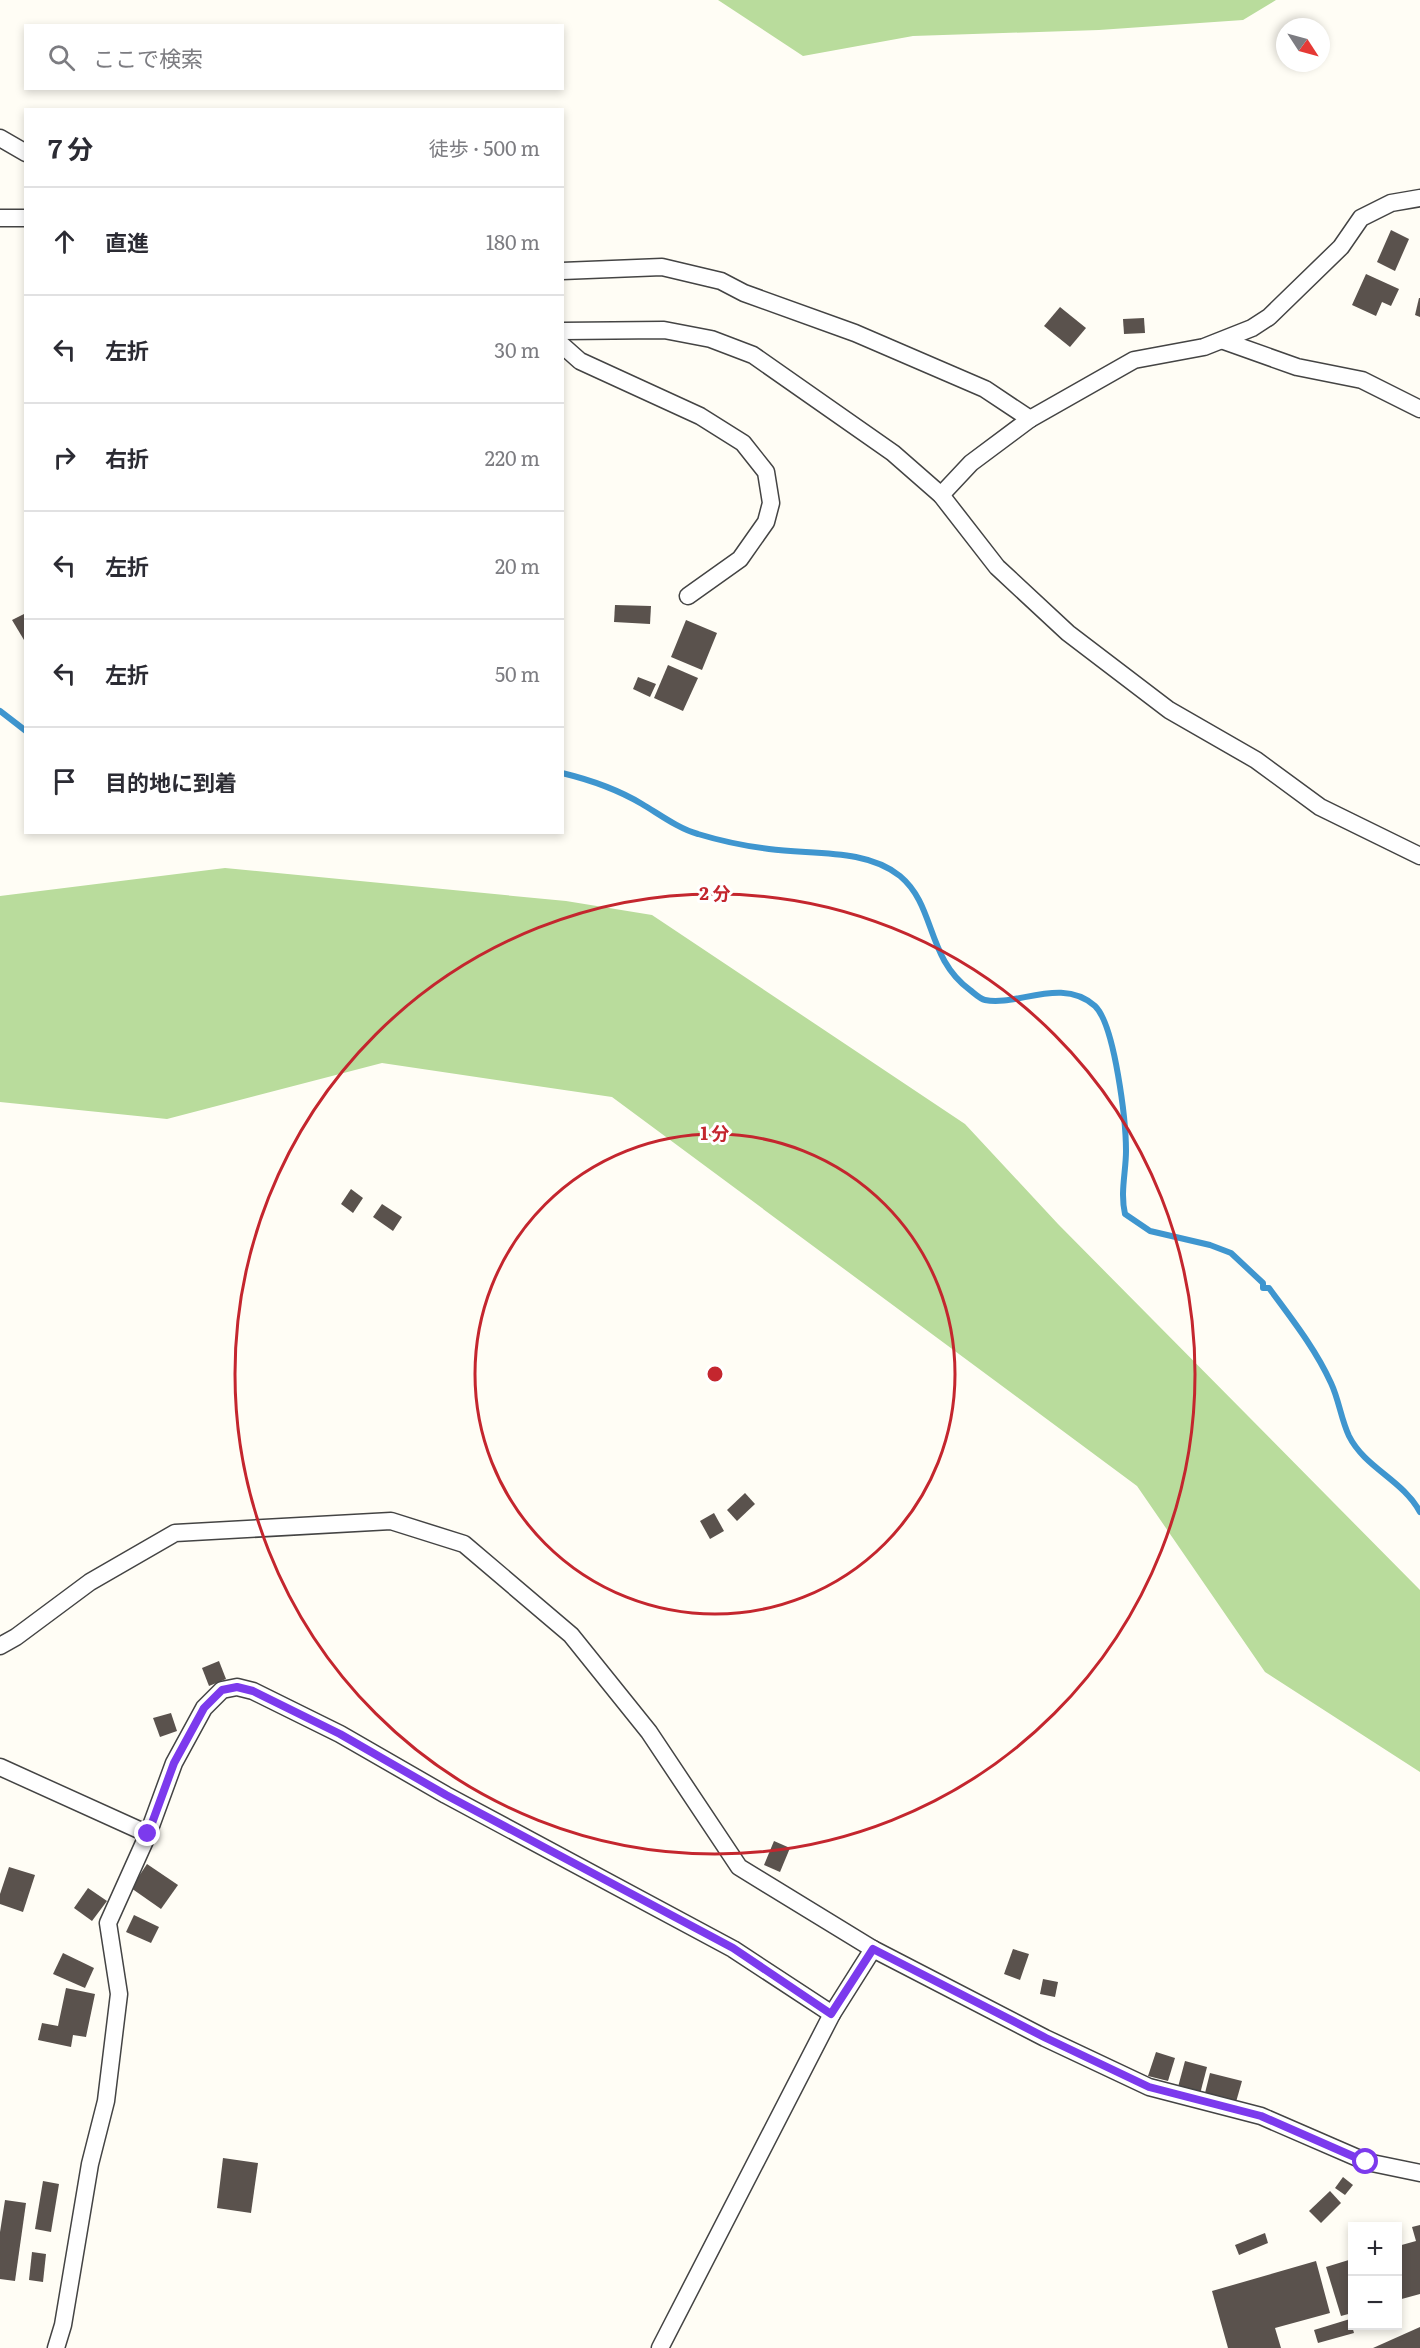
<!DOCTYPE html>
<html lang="ja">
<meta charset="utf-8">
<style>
:root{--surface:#fff;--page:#f7f7f7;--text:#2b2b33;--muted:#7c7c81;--line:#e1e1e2}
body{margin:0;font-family:Literata,"Noto Sans JP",serif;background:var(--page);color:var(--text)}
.controls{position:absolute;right:18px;bottom:18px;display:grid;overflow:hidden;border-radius:0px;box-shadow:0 3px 9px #0003}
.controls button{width:54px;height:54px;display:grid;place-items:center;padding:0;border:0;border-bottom:2px solid var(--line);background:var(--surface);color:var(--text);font:30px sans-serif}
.compass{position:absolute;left:1276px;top:18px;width:54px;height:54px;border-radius:50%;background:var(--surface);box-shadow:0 3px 9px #0003;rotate:126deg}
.stop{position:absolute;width:18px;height:18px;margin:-14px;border:4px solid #7c3aed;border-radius:50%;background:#fff}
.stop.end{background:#7c3aed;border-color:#fff;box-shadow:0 2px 6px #0008}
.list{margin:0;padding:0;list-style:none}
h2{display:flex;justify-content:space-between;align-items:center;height:78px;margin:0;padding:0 24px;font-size:26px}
h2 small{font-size:20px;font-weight:400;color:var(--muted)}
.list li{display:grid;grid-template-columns:39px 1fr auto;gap:18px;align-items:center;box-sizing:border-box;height:108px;padding:0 24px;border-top:2px solid var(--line)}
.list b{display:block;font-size:22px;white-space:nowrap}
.list em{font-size:20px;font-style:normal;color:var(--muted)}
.icon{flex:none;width:33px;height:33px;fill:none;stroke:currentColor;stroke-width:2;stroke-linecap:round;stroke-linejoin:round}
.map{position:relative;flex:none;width:1420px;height:2348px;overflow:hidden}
.search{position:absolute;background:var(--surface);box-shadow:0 3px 9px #0003;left:24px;top:24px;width:540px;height:66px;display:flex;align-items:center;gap:15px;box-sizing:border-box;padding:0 21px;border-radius:0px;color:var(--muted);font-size:22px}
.panel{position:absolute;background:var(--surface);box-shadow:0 3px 9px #0003;left:24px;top:108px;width:540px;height:726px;border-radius:0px}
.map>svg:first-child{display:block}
.forest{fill:#b9dc9c}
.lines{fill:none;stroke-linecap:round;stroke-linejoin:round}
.stream{stroke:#3f96cf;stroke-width:6}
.building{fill:#5a524d}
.street-casing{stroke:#444;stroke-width:19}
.street{stroke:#fff;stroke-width:16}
.route{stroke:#7c3aed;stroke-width:8}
.ring{fill:none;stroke:#c4262e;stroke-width:3}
.centre{fill:#c4262e;stroke:#fff;stroke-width:3}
.ring-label{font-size:18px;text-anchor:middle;font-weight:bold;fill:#c4262e;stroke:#fff;stroke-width:6;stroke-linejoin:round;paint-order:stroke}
</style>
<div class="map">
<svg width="1420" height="2348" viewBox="0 0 1420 2348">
<rect width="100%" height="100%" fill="#fffdf5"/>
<!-- forest -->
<g class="forest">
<path d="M 718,0 L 1276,0 L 1243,20 L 1099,30 L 913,36 L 803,56 Z"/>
<path d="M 225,868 L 566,901 L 652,915 L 965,1124 L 1058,1224 L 1420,1590 L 1420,1772 L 1265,1672 L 1137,1486 L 612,1097 L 382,1063 L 167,1119 L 0,1102 L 0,896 Z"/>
</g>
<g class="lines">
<!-- stream -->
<g class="stream">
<path d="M 0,711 L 26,731"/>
<path d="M 562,773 C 591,780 617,789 642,804 C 659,814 679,829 698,834 C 721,841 745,846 769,849 C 811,855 865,848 900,876 C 936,906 926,958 970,990 C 974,993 980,999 985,1000 C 1016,1007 1062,976 1095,1006 C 1115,1025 1126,1122 1126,1151 C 1126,1172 1120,1192 1125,1214 L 1150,1231 L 1210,1245 L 1231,1253 L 1263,1283 L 1263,1288 L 1269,1288 C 1291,1318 1315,1348 1331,1383 C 1339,1400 1341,1419 1349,1436 C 1365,1468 1403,1480 1420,1512"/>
</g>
</g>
<!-- building -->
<g class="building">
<path d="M 1391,230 L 1409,239 L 1395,271 L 1377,262 Z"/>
<path d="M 1366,274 L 1399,289 L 1391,306 L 1382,302 L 1376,316 L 1352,305 Z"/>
<path d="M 1419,298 L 1420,298 L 1420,317 L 1415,315 Z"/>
<path d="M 1060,307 L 1086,328 L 1070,347 L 1044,326 Z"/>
<path d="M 1144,318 L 1145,333 L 1124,334 L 1123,319 Z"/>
<path d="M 615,605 L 651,606 L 650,624 L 614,622 Z"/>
<path d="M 26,613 L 26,639 L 24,640 L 12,620 Z"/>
<path d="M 686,620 L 717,633 L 702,670 L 671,657 Z"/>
<path d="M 668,665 L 698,678 L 683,711 L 654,698 Z"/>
<path d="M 638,677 L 656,684 L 650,697 L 633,689 Z"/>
<path d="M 351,1189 L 363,1198 L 353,1213 L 341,1204 Z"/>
<path d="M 382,1204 L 402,1217 L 393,1231 L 373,1217 Z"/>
<path d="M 745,1493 L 755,1504 L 737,1521 L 727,1510 Z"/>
<path d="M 714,1513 L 724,1531 L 710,1539 L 700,1521 Z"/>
<path d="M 219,1661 L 226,1679 L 209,1686 L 202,1668 Z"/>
<path d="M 171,1713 L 177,1731 L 160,1737 L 153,1718 Z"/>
<path d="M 774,1841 L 790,1848 L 780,1872 L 764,1865 Z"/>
<path d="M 147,1864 L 178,1885 L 161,1909 L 131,1888 Z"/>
<path d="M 9,1867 L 35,1875 L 23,1912 L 0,1904 L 0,1894 Z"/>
<path d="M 88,1888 L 107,1901 L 92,1921 L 74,1908 Z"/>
<path d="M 134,1915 L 159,1927 L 151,1943 L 126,1932 Z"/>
<path d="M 1013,1949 L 1029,1954 L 1020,1980 L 1004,1974 Z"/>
<path d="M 63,1953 L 94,1968 L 85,1988 L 53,1974 Z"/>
<path d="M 1043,1979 L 1058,1982 L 1055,1997 L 1040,1994 Z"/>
<path d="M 66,1988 L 95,1994 L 86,2037 L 73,2035 L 71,2047 L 38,2040 L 42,2023 L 58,2026 Z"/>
<path d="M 1156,2052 L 1175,2058 L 1168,2081 L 1148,2076 Z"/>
<path d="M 1185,2061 L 1207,2067 L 1200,2094 L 1178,2087 Z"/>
<path d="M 1210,2073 L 1242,2081 L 1236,2102 L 1205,2093 Z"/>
<path d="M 223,2158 L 258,2163 L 251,2213 L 217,2208 Z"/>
<path d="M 1343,2177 L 1353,2185 L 1345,2195 L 1335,2188 Z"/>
<path d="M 43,2181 L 59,2184 L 51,2232 L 35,2229 Z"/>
<path d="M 1330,2191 L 1341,2203 L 1321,2223 L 1309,2211 Z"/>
<path d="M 5,2200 L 26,2203 L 15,2281 L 0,2279 L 0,2232 Z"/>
<path d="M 1420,2225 L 1420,2294 L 1398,2300 L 1398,2246 L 1416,2241 L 1412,2227 Z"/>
<path d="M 1265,2233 L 1268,2243 L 1239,2255 L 1235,2245 Z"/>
<path d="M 32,2252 L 46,2254 L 43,2282 L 29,2280 Z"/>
<path d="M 1352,2259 L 1352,2313 L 1341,2316 L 1326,2267 Z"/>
<path d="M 1316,2261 L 1330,2313 L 1275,2328 L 1281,2348 L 1228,2348 L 1212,2291 Z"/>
<path d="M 1350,2319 L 1354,2333 L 1318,2343 L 1314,2330 Z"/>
<path d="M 1420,2327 L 1420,2348 L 1373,2348 Z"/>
</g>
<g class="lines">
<!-- street casing -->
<g class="street-casing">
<g id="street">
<path d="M 0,138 L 26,153"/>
<path d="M 0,218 L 26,218"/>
<path d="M 562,271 L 662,267 L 721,281 L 744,293 L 855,333 L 985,389 L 1030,419"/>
<path d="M 562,331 L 664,330 L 711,339 L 753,355 L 893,453 L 941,495 L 997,567 L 1068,633 L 1169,710 L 1256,760 L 1320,807 L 1420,856"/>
<path d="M 1224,341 L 1297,367 L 1362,380 L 1420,409"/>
<path d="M 562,345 L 580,361 L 700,416 L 743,443 L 766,472 L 771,503 L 766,522 L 740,559 L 688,596"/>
<path d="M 941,495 L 971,463 L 1030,419 L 1134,360 L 1204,347 L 1252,328 L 1269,317 L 1341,247 L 1361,218 L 1391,203 L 1420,198"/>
<path d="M 0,1646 L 16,1637 L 90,1582 L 175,1533 L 391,1521 L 464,1544 L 571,1635 L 649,1732 L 739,1867 L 873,1949 L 1045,2038 L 1149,2087 L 1261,2116 L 1367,2162 L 1420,2173"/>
<path d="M 0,1767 L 148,1834"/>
<path d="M 56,2348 L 63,2325 L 90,2164 L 106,2101 L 119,1994 L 108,1923 L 148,1834 L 174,1763 L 204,1708 L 222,1690 L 237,1687 L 253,1691 L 340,1734 L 446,1795 L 733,1949 L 832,2014"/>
<path d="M 660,2348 L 832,2014 L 873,1949"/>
</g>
</g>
<!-- street -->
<use href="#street" class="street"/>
</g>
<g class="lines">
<!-- route -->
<path class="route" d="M 148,1834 L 174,1763 L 204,1708 L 222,1690 L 237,1687 L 253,1691 L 340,1734 L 446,1795 L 733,1948 L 831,2014 L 873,1949 L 1046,2038 L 1149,2087 L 1261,2116 L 1366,2162"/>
</g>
<!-- distance rings -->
<g class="ring">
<circle cx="715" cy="1374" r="240"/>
<circle cx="715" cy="1374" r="480"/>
</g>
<circle cx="715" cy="1374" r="9" class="centre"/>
<g class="ring-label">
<text x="715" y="900">2 分</text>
<text x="715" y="1140">1 分</text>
</g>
</svg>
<div class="controls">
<button>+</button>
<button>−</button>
</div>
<svg class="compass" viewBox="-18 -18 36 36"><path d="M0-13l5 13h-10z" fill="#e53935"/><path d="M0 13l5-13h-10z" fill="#7c7c81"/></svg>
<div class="stop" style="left:1366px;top:2162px"></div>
<div class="stop end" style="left:148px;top:1834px"></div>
<div class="search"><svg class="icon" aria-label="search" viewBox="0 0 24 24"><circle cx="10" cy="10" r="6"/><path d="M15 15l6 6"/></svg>ここで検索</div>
<section class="panel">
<h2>7 分<small>徒歩 · 500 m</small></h2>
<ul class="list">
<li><svg class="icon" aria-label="ahead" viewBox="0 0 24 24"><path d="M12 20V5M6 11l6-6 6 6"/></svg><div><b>直進</b></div><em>180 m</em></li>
<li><svg class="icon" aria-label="left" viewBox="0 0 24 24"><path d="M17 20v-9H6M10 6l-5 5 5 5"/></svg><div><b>左折</b></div><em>30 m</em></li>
<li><svg class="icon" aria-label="right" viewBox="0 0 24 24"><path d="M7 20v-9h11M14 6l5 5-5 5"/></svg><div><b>右折</b></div><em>220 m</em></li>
<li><svg class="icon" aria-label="left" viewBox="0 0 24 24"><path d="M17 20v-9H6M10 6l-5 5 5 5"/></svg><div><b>左折</b></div><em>20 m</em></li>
<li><svg class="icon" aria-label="left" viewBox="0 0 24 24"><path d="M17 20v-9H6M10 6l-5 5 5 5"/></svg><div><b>左折</b></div><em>50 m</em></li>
<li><svg class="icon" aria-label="arrive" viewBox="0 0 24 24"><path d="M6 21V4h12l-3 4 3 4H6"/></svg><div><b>目的地に到着</b></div></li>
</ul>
</section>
</div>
